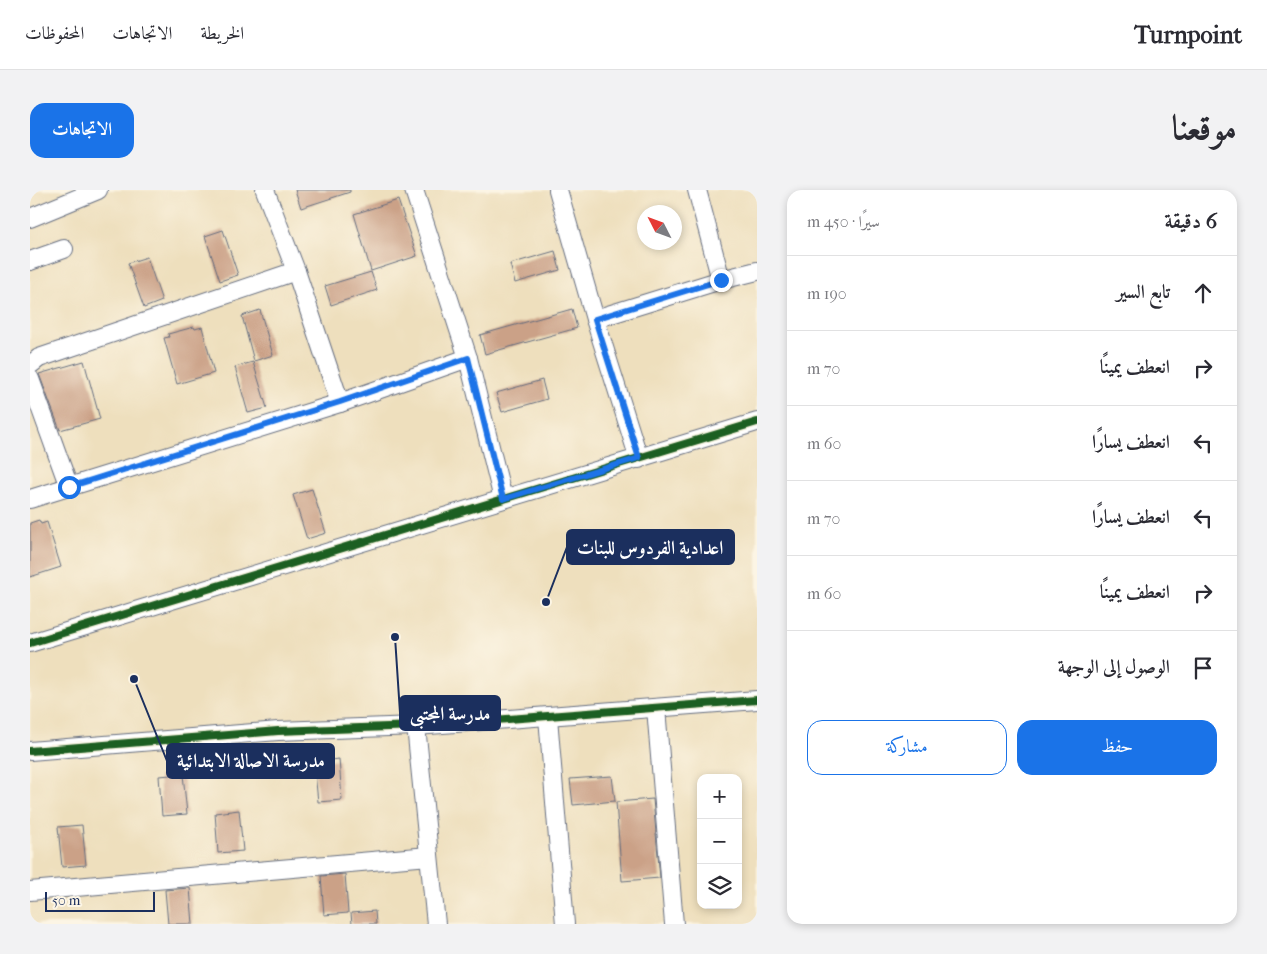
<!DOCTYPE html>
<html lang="ar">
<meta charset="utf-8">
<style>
:root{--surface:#fff;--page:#f2f2f3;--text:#2b2b33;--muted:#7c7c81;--line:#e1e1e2;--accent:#1a73e8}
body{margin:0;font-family:"IM FELL French Canon",Amiri,serif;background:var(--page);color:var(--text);direction:rtl}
.controls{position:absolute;right:15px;bottom:15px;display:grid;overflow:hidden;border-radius:10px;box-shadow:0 2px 8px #0003}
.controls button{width:45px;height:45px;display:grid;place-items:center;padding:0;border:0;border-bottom:1px solid var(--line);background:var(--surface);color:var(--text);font:25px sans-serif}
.compass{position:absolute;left:607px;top:15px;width:45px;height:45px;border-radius:50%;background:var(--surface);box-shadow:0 2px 8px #0003;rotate:312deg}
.scale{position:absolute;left:15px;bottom:12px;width:110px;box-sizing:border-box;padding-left:5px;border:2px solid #1b2f5e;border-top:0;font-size:14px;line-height:18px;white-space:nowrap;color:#1b2f5e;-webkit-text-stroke:4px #fcf5e5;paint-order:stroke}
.stop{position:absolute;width:15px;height:15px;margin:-11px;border:4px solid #1a73e8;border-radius:50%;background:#fff}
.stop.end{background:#1a73e8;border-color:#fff;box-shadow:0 1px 5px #0008}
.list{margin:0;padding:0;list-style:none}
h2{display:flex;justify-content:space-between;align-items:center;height:65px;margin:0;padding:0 20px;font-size:21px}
h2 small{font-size:16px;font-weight:400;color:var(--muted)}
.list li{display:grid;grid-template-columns:32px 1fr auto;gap:15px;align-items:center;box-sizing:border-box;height:75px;padding:0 20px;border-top:1px solid var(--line)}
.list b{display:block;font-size:19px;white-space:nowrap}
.list em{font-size:16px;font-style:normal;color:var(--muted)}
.actions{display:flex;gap:10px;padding:15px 20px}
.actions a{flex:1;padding:11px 0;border:1px solid var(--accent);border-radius:15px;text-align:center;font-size:18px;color:var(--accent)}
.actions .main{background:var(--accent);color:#fff}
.icon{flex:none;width:28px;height:28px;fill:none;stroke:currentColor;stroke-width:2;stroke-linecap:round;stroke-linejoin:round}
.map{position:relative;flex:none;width:727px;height:734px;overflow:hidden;direction:ltr;border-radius:15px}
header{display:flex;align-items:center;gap:30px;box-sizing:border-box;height:70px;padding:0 25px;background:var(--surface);border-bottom:1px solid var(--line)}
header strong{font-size:24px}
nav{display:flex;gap:28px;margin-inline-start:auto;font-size:18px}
.intro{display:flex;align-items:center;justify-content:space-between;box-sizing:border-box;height:120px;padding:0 30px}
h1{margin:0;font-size:35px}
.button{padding:12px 22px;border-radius:15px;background:var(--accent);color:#fff;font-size:18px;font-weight:700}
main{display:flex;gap:30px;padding:0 30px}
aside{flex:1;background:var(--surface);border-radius:15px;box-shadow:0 2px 8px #0003}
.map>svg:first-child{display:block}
.building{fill:#cba187}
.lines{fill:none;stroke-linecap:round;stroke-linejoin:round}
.street-casing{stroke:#656d7f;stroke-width:20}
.street{stroke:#fff;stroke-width:18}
.cycleway-casing{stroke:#fcf5e5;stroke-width:11}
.cycleway{stroke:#1b5e20;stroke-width:8}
.route{stroke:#1a73e8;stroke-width:6}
.leader{fill:none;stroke:#1b2f5e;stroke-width:2}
.callout-dot{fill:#1b2f5e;stroke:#fcf5e5;stroke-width:2}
.callout{fill:#1b2f5e;stroke:#1b2f5e;stroke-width:2}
.callout-label{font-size:19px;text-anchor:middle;font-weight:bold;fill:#fff}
</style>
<header>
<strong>Turnpoint</strong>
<nav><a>الخريطة</a><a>الاتجاهات</a><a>المحفوظات</a></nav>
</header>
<div class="intro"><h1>موقعنا</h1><a class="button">الاتجاهات</a></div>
<main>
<aside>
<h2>6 دقيقة<small>سيرًا · 450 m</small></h2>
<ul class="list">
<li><svg class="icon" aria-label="ahead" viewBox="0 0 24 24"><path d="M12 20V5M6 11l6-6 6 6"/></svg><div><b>تابع السير</b></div><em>190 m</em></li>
<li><svg class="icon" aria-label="right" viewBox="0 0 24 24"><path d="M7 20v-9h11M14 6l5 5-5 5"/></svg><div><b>انعطف يمينًا</b></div><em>70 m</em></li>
<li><svg class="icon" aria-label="left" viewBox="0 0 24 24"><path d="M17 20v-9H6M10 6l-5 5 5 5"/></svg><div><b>انعطف يسارًا</b></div><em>60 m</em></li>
<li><svg class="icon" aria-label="left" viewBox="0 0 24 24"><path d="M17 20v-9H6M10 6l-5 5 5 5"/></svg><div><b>انعطف يسارًا</b></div><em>70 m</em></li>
<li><svg class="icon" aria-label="right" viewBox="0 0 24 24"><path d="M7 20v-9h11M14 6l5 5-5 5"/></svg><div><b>انعطف يمينًا</b></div><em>60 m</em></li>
<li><svg class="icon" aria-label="arrive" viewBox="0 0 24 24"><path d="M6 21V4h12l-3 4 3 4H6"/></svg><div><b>الوصول إلى الوجهة</b></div></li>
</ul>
<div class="actions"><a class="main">حفظ</a><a>مشاركة</a></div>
</aside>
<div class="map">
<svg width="727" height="734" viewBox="0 0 727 734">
<rect width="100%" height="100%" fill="#fcf5e5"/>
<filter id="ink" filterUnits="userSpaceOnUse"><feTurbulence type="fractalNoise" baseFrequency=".02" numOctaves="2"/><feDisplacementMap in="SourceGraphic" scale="10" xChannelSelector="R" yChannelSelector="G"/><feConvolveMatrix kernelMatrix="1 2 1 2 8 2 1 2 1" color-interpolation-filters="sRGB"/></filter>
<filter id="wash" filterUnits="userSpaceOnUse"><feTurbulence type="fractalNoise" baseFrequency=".0096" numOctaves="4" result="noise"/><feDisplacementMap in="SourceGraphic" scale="20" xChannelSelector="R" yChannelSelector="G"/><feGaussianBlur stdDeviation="1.12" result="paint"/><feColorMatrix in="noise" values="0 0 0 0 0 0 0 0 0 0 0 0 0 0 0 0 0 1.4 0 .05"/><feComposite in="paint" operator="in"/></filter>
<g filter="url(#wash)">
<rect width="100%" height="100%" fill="#eedfbd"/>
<g id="blocks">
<!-- building -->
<g class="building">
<path d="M 265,0 L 320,0 L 320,2 L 271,18 Z"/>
<path d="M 368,10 L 387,66 L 341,81 L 324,24 Z"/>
<path d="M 193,40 L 208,85 L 190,91 L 175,46 Z"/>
<path d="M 525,61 L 530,80 L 485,93 L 480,74 Z"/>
<path d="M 117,67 L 132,111 L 114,118 L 98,73 Z"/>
<path d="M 341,82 L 347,100 L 301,115 L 295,96 Z"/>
<path d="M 542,119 L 547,138 L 455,164 L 450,145 Z"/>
<path d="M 230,120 L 243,165 L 224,171 L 212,126 Z"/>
<path d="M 164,137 L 165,139 L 172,137 L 184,183 L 147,194 L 134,148 L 139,147 L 138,144 Z"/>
<path d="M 54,171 L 70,229 L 30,240 L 9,184 Z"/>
<path d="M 223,172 L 237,218 L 218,223 L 205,177 Z"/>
<path d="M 512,190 L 517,209 L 472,222 L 466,203 Z"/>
<path d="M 282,299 L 296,343 L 277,349 L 263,305 Z"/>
<path d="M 9,330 L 11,334 L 17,332 L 31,377 L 0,387 L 0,333 Z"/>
<path d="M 309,569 L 312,610 L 288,612 L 284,572 Z"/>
<path d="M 153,584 L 157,624 L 132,626 L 129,586 Z"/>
<path d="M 582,586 L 585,611 L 543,615 L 540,589 Z"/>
<path d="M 623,609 L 630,688 L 592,691 L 586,612 Z"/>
<path d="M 209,620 L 213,661 L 188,663 L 185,623 Z"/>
<path d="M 52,635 L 56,675 L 32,677 L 28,637 Z"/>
<path d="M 315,684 L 318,723 L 294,725 L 291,686 Z"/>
<path d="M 160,698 L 163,734 L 138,734 L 135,700 Z"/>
<path d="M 345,721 L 346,734 L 322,734 L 321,723 Z"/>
</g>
</g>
</g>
<g filter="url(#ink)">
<use href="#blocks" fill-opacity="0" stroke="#656d7f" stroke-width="1"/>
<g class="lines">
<!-- street casing -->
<g class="street-casing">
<g id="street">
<path d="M 235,0 L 266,81 L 310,213"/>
<path d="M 384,0 L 438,168 L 473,309"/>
<path d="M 528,0 L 565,129 L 609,269"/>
<path d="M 667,0 L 691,90"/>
<path d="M 0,28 L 68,0"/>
<path d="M 0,71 L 34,59"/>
<path d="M 565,129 L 691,90 L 727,81"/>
<path d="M 0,175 L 9,168 L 266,81"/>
<path d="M 0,189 L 39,297"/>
<path d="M 0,309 L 310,213 L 438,168"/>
<path d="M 0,453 L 727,232"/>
<path d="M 626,518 L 644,734"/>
<path d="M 518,527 L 535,734"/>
<path d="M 386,536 L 406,734"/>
<path d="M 0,561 L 248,541 L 386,536 L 727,510"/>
<path d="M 0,701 L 399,666"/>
</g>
</g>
<!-- street -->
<use href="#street" class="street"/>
<!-- cycleway casing -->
<g class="cycleway-casing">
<g id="cycleway">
<path d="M 0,453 L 727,232"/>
<path d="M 0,561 L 248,541 L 386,536 L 727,510"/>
</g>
</g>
<!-- cycleway -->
<use href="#cycleway" class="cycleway"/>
</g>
</g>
<g class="lines" filter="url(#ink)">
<!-- route -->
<path class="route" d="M 39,297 L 310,212 L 438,168 L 473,309 L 609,268 L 565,129 L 691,90"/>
</g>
<!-- callouts -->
<path class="leader" d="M516 412L537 357M365 447L370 523M104 489L137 571"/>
<g class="callout-dot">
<circle cx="516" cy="412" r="5"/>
<circle cx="365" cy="447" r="5"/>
<circle cx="104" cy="489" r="5"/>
</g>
<g class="callout">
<rect x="537" y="340" width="167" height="34" rx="5"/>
<rect x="370" y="506" width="100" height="34" rx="5"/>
<rect x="137" y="554" width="167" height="34" rx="5"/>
</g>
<g class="callout-label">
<text x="620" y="364">اعدادية الفردوس للبنات</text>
<text x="420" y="530">مدرسة المجتبى</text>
<text x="221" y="577">مدرسة الاصالة الابتدائية</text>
</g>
</svg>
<div class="controls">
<button>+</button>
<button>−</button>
<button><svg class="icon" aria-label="layers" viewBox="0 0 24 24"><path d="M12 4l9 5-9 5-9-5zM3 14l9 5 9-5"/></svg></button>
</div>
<svg class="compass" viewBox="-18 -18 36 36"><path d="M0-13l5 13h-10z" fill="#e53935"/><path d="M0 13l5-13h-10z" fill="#7c7c81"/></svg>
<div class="scale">50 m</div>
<div class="stop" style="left:39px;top:297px"></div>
<div class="stop end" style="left:691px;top:90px"></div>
</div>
</main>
